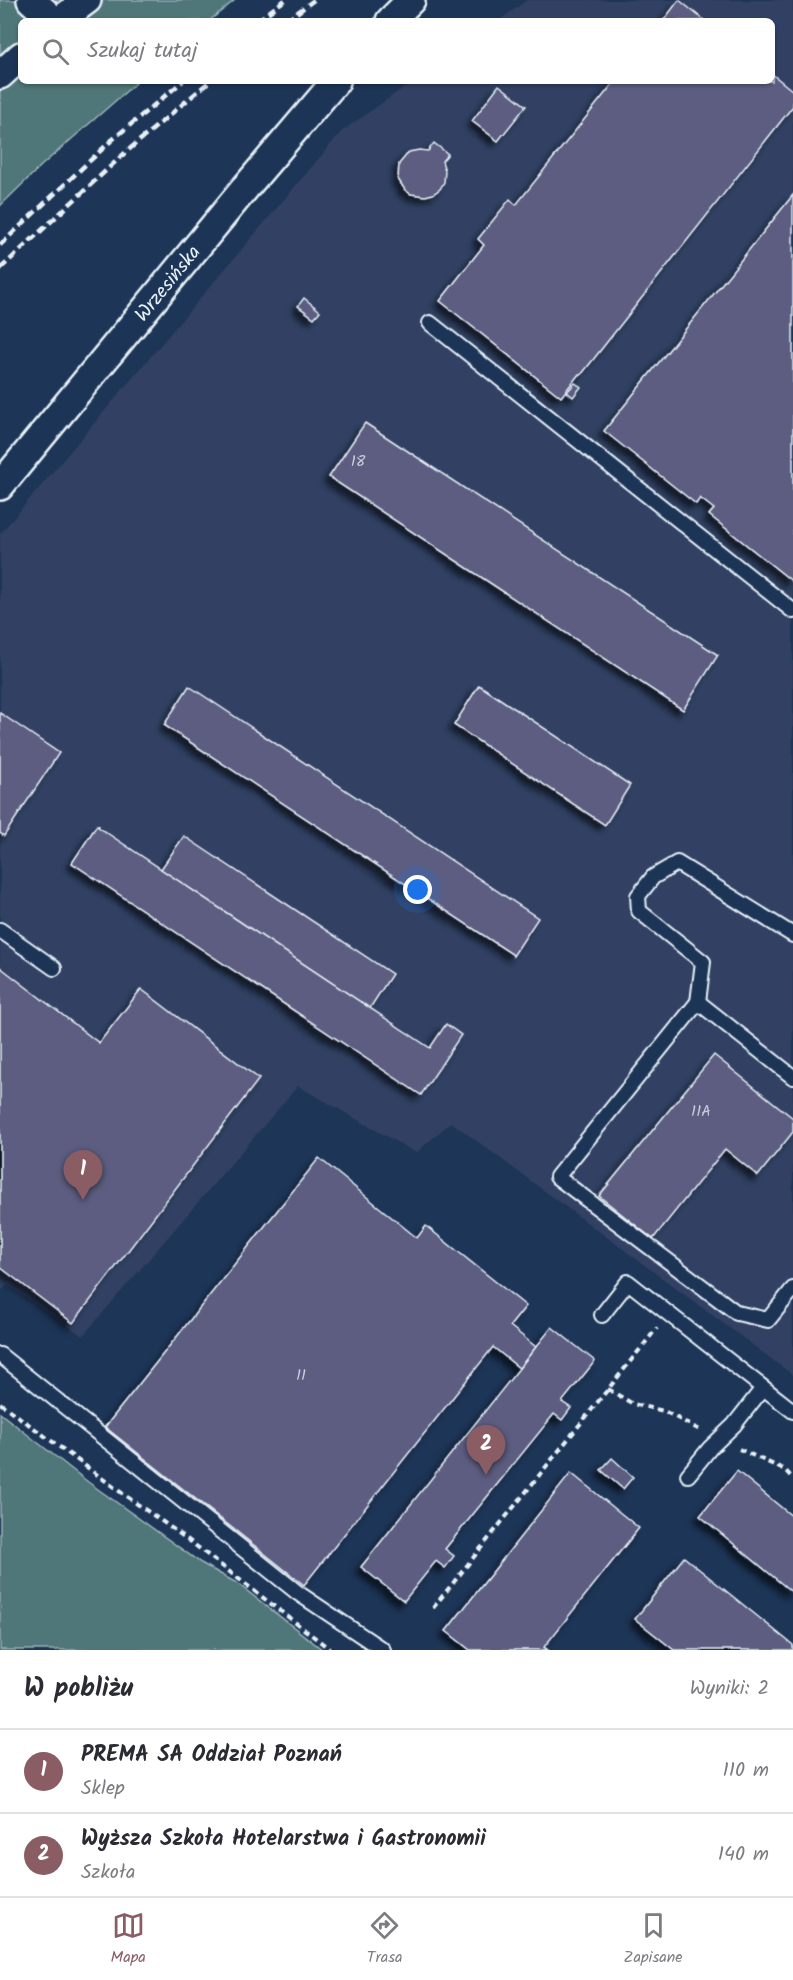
<!DOCTYPE html>
<html lang="pl">
<meta charset="utf-8">
<style>
:root{--surface:#fff;--page:#f2f2f3;--text:#2b2b33;--muted:#7c7c81;--line:#e1e1e2;--accent:#8a5d65}
body{margin:0;font-family:Kalam,sans-serif;background:var(--page);color:var(--text)}
.you{position:absolute;left:418px;top:890px;width:21px;height:21px;margin:-15px;border:4px solid #fff;border-radius:50%;background:#1a73e8;box-shadow:0 0 0 9px #1a73e833}
.badge{display:grid;place-items:center;width:39px;height:39px;border-radius:50%;background:var(--accent);color:#fff;font-size:20px;font-weight:700}
.pin{position:absolute;translate:-50% -50px;filter:drop-shadow(0 2px 3px #0008)}
.pin::after{content:'';position:absolute;top:32px;width:21px;height:18px;background:inherit;clip-path:polygon(0 0,100% 0,50% 100%)}
.list{margin:0;padding:0;list-style:none}
h2{display:flex;justify-content:space-between;align-items:center;height:78px;margin:0;padding:0 24px;font-size:26px}
h2 small{font-size:20px;font-weight:400;color:var(--muted)}
.list li{display:grid;grid-template-columns:39px 1fr auto;gap:18px;align-items:center;box-sizing:border-box;height:84px;padding:0 24px;border-top:2px solid var(--line)}
.list b{display:block;font-size:22px;white-space:nowrap}
.list p{margin:0;font-size:20px;white-space:nowrap;color:var(--muted)}
.list em{font-size:20px;font-style:normal;color:var(--muted)}
.icon{flex:none;width:33px;height:33px;fill:none;stroke:currentColor;stroke-width:2;stroke-linecap:round;stroke-linejoin:round}
.map{position:relative;flex:none;width:793px;height:1650px;overflow:hidden}
.search{position:absolute;background:var(--surface);box-shadow:0 2px 4px #0004;left:18px;right:18px;top:18px;height:66px;display:flex;align-items:center;gap:15px;box-sizing:border-box;padding:0 21px;border-radius:9px;color:var(--muted);font-size:22px}
.sheet{height:246px;background:var(--surface)}
nav{display:flex;justify-content:space-around;align-items:center;box-sizing:border-box;height:84px;border-top:2px solid var(--line);background:var(--surface);font-size:16px;color:var(--muted)}
nav a{display:grid;justify-items:center;gap:3px}
nav .on{color:var(--accent)}
.map>svg:first-child{display:block}
.built{fill:#304163}
.green{fill:#4f7678;stroke:#9cb4b8;stroke-width:1.5}
.building{fill:#5b5d80;stroke:#e8f1f8;stroke-width:1.5;filter:url(#shadow)}
.lines{fill:none;stroke-linecap:round;stroke-linejoin:round}
.lane-casing{stroke:#e8f1f8;stroke-width:18}
.street-casing{stroke:#e8f1f8;stroke-width:32}
.path{stroke:#e8f1f8;stroke-width:4;stroke-dasharray:6 4.5;stroke-linecap:butt}
.lane{stroke:#1d3557;stroke-width:14}
.street{stroke:#1d3557;stroke-width:27}
.rail{stroke:#e8f1f8;stroke-width:4.5;stroke-dasharray:9 4.5;stroke-linecap:butt}
.labels{text-anchor:middle;stroke-width:6;stroke-linejoin:round;paint-order:stroke}
.number-label{font-size:16px;fill:#c5ccda}
.street-label{font-size:20px;fill:#e8f1f8;stroke:#1d3557}
</style>
<div class="map">
<svg width="793" height="1650" viewBox="0 0 793 1650">
<defs>
<filter id="shadow"><feDropShadow dx="-5.5" dy="5.5" stdDeviation="3" flood-color="#0009"/></filter>
</defs>
<rect width="100%" height="100%" fill="#1d3557"/>
<filter id="ink" filterUnits="userSpaceOnUse"><feTurbulence type="fractalNoise" baseFrequency=".0167" numOctaves="2"/><feDisplacementMap in="SourceGraphic" scale="12" xChannelSelector="R" yChannelSelector="G"/><feConvolveMatrix kernelMatrix="1 2 1 2 8 2 1 2 1" color-interpolation-filters="sRGB"/></filter>
<g filter="url(#ink)">
<!-- built -->
<path class="built" d="M 527,0 L 793,0 L 793,1375 L 451,1122 L 416,1153 L 298,1086 L 83,1336 L 7,1285 L 0,1292 L 0,534 L 342,131 L 413,81 L 772,81 L 772,21 L 498,21 Z"/>
<!-- green -->
<g class="green">
<path d="M 0,0 L 235,0 L 209,21 L 21,21 L 21,81 L 138,81 L 42,165 L 0,206 Z"/>
<path d="M 0,1413 L 88,1482 L 201,1563 L 238,1584 L 323,1650 L 0,1650 Z"/>
</g>
<!-- building -->
<g class="building">
<path d="M 679,0 L 705,21 L 663,21 Z"/>
<path d="M 772,74 L 793,91 L 793,106 L 581,375 L 579,374 L 561,397 L 440,301 L 484,245 L 478,239 L 510,199 L 516,205 L 615,81 L 772,81 Z"/>
<path d="M 499,85 L 526,106 L 498,141 L 472,121 Z"/>
<path d="M 434,143 L 448,154 L 442,161 L 445,171 L 444,182 L 440,189 L 433,194 L 425,196 L 411,194 L 405,190 L 398,179 L 399,164 L 409,152 L 419,150 L 428,151 Z"/>
<path d="M 793,195 L 793,582 L 709,515 L 714,509 L 700,498 L 696,504 L 604,431 Z"/>
<path d="M 304,298 L 320,311 L 314,318 L 298,306 Z"/>
<path d="M 575,383 L 581,387 L 573,397 L 567,392 Z"/>
<path d="M 365,423 L 718,655 L 683,710 L 329,477 Z"/>
<path d="M 479,685 L 630,785 L 605,825 L 454,725 Z"/>
<path d="M 189,686 L 538,918 L 513,956 L 512,954 L 164,725 Z"/>
<path d="M 0,713 L 59,753 L 4,836 L 0,833 Z"/>
<path d="M 97,825 L 99,826 L 98,827 L 430,1048 L 446,1024 L 461,1035 L 421,1095 L 72,863 Z"/>
<path d="M 184,836 L 392,974 L 370,1008 L 161,869 Z"/>
<path d="M 0,967 L 99,1043 L 141,989 L 259,1079 L 73,1323 L 0,1267 Z"/>
<path d="M 714,1055 L 793,1118 L 793,1132 L 758,1176 L 725,1149 L 653,1239 L 599,1196 Z"/>
<path d="M 319,1158 L 417,1238 L 426,1226 L 526,1306 L 510,1326 L 536,1347 L 519,1368 L 493,1347 L 304,1585 L 105,1427 Z"/>
<path d="M 552,1327 L 595,1361 L 562,1402 L 571,1408 L 562,1420 L 554,1414 L 445,1549 L 454,1556 L 445,1568 L 436,1561 L 404,1601 L 361,1567 Z"/>
<path d="M 612,1458 L 633,1477 L 623,1489 L 601,1470 Z"/>
<path d="M 737,1471 L 793,1517 L 793,1593 L 700,1516 Z"/>
<path d="M 571,1473 L 639,1528 L 544,1647 L 548,1650 L 470,1650 L 446,1631 Z"/>
<path d="M 684,1557 L 793,1645 L 793,1650 L 674,1650 L 635,1619 Z"/>
</g>
<g class="lines">
<!-- lane casing -->
<g class="lane-casing">
<g id="lane">
<path d="M 430,323 L 793,611"/>
<path d="M 0,930 L 54,968"/>
<path d="M 698,1002 L 703,962 L 639,911 L 638,896 L 653,877 L 677,863 L 793,935"/>
<path d="M 793,1077 L 698,1002 L 557,1177 L 737,1313 L 768,1320 L 793,1289"/>
<path d="M 602,1315 L 628,1282 L 793,1411"/>
<path d="M 0,1355 L 298,1593 L 383,1650"/>
<path d="M 688,1475 L 710,1448 L 734,1425 L 763,1388"/>
</g>
</g>
<!-- street casing -->
<g class="street-casing">
<g id="street">
<path d="M 31,0 L 55,21"/>
<path d="M 59,21 L 87,0"/>
<path d="M 390,21 L 411,0"/>
<path d="M 0,75 L 21,56"/>
<path d="M 0,486 L 246,187 L 336,81"/>
</g>
</g>
<!-- path -->
<g class="path">
<path d="M 608,1389 L 633,1404 L 664,1411 L 700,1430"/>
<path d="M 0,1403 L 126,1496 L 187,1539 L 331,1650"/>
<path d="M 739,1449 L 785,1470 L 793,1479"/>
<path d="M 433,1608 L 657,1328"/>
</g>
<!-- lane -->
<use href="#lane" class="lane"/>
<!-- street -->
<use href="#street" class="street"/>
<!-- rail -->
<g class="rail">
<path d="M 257,21 L 285,0"/>
<path d="M 286,21 L 314,0"/>
<path d="M 0,245 L 112,140 L 183,81"/>
<path d="M 0,269 L 126,152 L 210,81"/>
</g>
</g>
</g>
<g class="labels">
<!-- number labels -->
<g class="number-label">
<text x="358" y="466">18</text>
<text x="701" y="1116">11A</text>
<text x="301" y="1380">11</text>
</g>
<!-- street labels -->
<g class="street-label">
<text transform="translate(167 283) rotate(-51)" y="7">Wrzesińska</text>
</g>
</g>
</svg>
<div class="you"></div>
<div class="pin badge" style="left:83px;top:1200px">1</div>
<div class="pin badge" style="left:486px;top:1475px">2</div>
<div class="search"><svg class="icon" aria-label="search" viewBox="0 0 24 24"><circle cx="10" cy="10" r="6"/><path d="M15 15l6 6"/></svg>Szukaj tutaj</div>
</div>
<section class="sheet">
<h2>W pobliżu<small>Wyniki: 2</small></h2>
<ul class="list">
<li><span class="badge">1</span><div><b>PREMA SA Oddział Poznań</b><p>Sklep</p></div><em>110 m</em></li>
<li><span class="badge">2</span><div><b>Wyższa Szkoła Hotelarstwa i Gastronomii</b><p>Szkoła</p></div><em>140 m</em></li>
</ul>
</section>
<nav>
<a class="on"><svg class="icon" aria-label="map" viewBox="0 0 24 24"><path d="M3 6l6-2 6 2 6-2v14l-6 2-6-2-6 2zM9 4v14M15 6v14"/></svg>Mapa</a>
<a><svg class="icon" aria-label="directions" viewBox="0 0 24 24"><path d="M12 3l9 9-9 9-9-9zM9 14v-3h6M13 9l2 2-2 2"/></svg>Trasa</a>
<a><svg class="icon" aria-label="saved" viewBox="0 0 24 24"><path d="M7 4h10v16l-5-4-5 4z"/></svg>Zapisane</a>
</nav>
